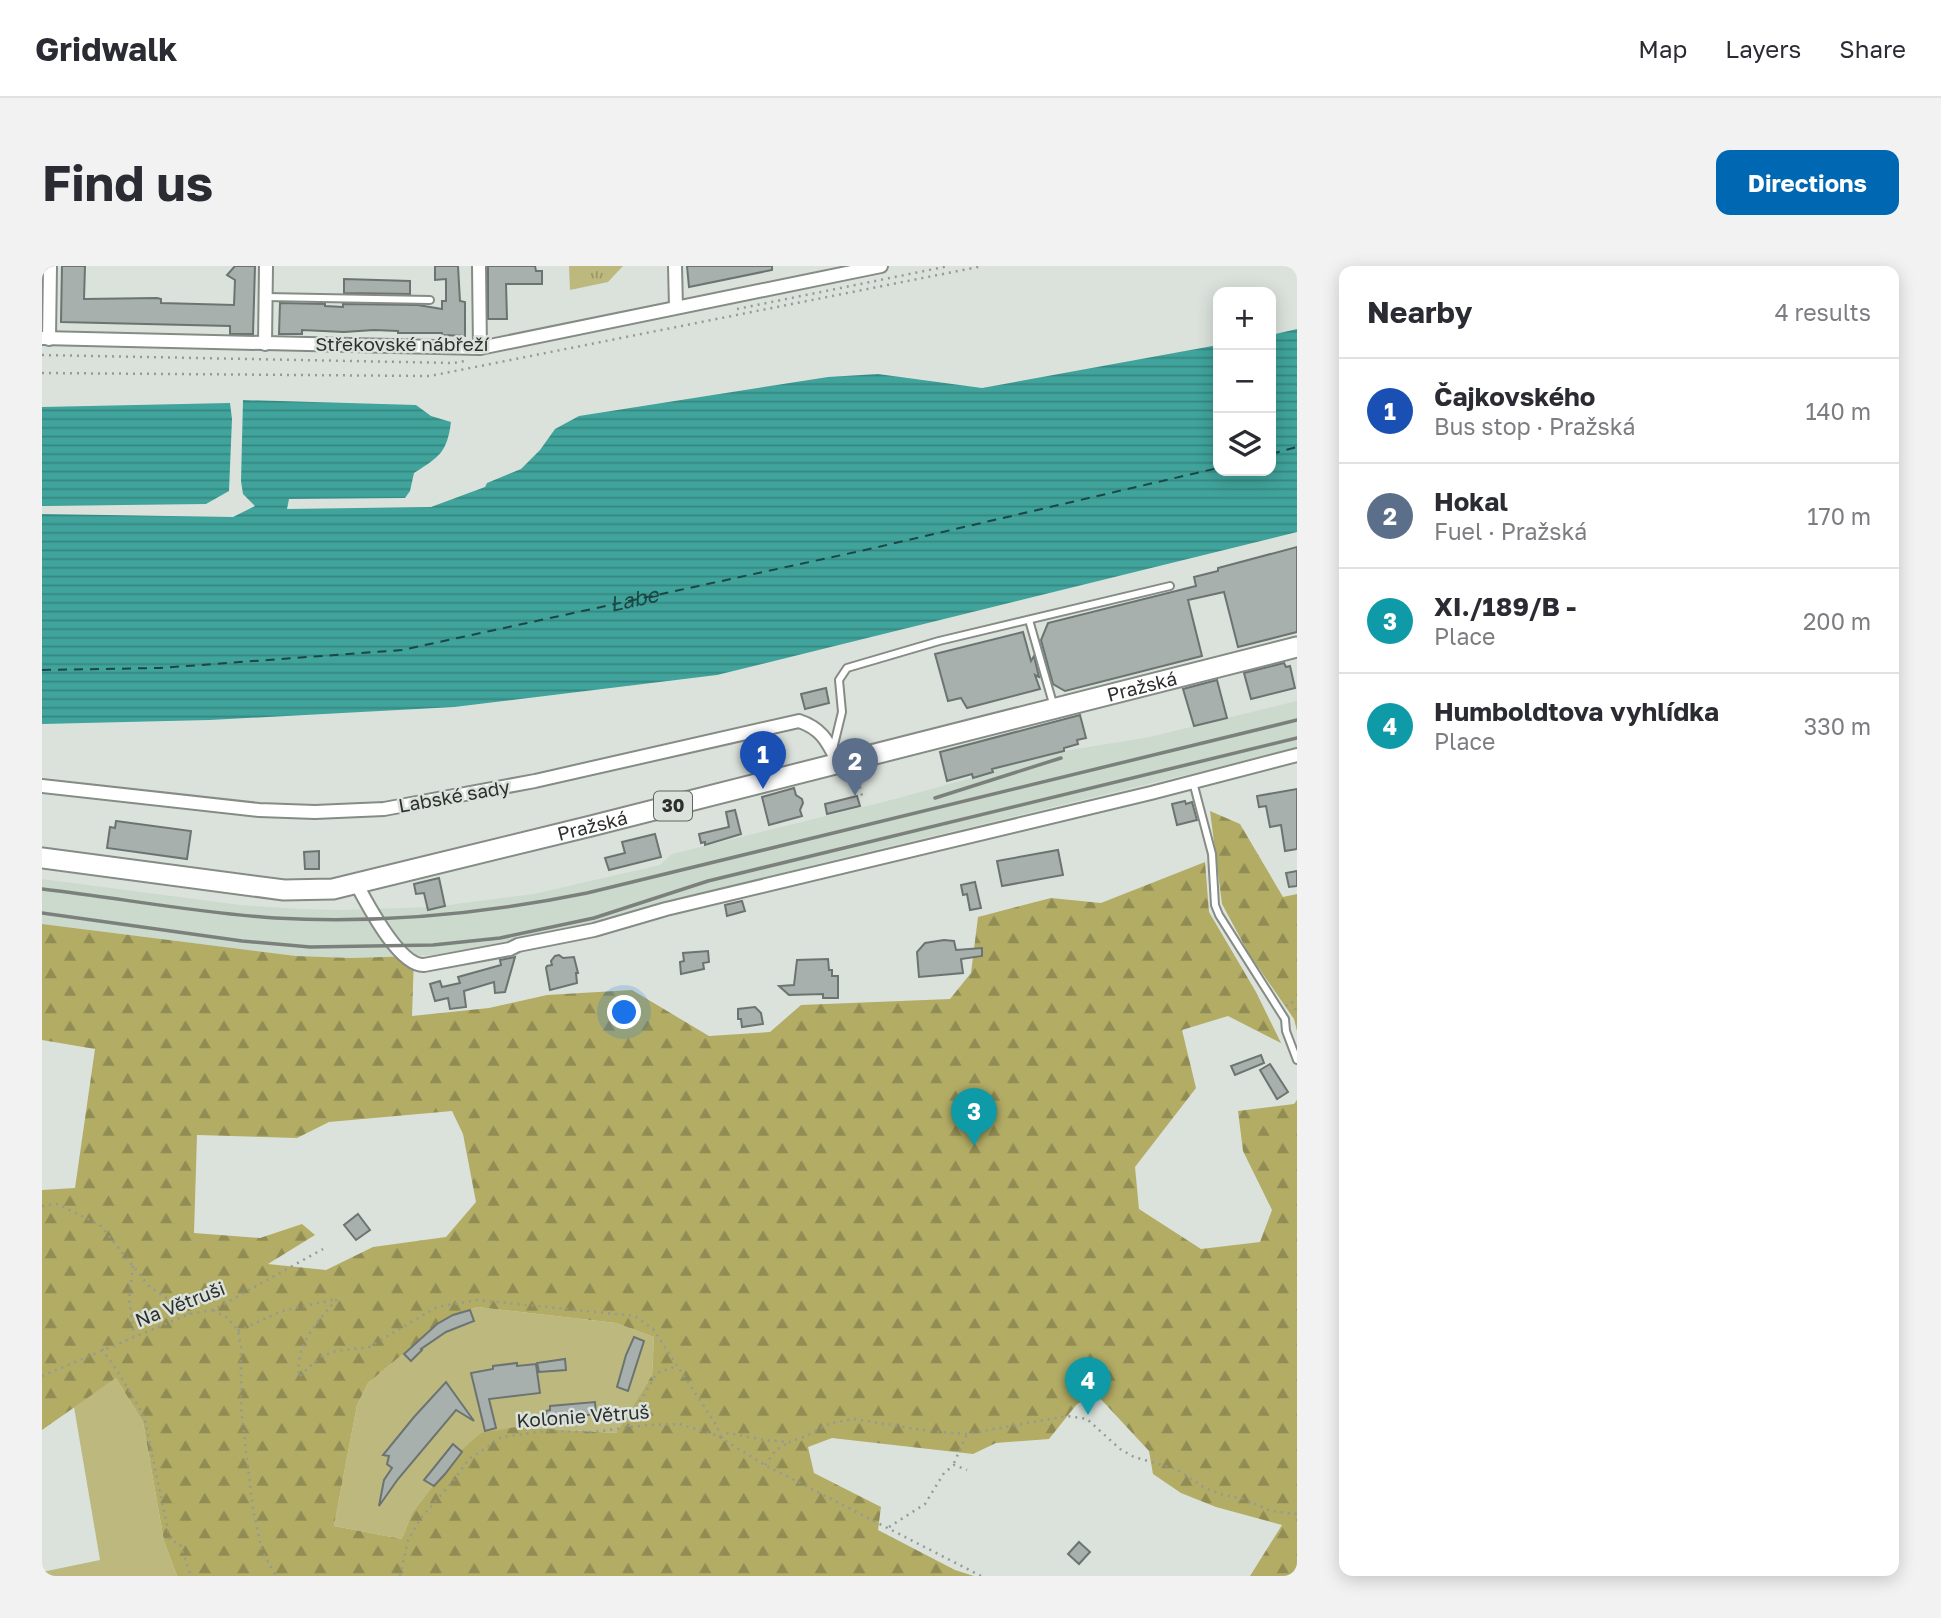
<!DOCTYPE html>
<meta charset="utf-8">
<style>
:root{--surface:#fff;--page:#f2f2f3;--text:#2b2b33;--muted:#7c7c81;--line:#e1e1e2;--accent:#0067b3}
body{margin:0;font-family:"Golos Text",sans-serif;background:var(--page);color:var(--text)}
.controls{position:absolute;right:21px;top:21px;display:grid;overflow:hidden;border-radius:14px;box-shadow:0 4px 18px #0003}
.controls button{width:63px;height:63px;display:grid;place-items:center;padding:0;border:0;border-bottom:2px solid var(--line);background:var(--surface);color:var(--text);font:35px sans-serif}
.you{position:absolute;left:583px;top:747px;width:24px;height:24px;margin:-18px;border:5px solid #fff;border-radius:50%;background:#1a73e8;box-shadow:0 0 0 10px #1a73e833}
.badge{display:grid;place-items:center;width:46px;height:46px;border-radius:50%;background:var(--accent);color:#fff;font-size:23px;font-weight:700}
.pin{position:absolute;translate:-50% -58px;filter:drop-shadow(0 2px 4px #0008)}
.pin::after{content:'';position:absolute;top:37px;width:24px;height:21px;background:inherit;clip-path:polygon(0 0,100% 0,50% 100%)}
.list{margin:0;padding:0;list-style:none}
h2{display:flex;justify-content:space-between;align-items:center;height:91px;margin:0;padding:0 28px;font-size:30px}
h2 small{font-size:23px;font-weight:400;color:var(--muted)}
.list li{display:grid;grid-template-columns:46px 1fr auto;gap:21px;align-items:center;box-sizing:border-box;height:105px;padding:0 28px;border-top:2px solid var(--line)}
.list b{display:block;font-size:26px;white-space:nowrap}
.list p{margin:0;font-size:23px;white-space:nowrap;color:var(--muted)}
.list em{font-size:23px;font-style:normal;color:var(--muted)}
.icon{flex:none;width:38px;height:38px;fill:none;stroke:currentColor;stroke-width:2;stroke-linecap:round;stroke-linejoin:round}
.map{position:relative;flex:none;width:1255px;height:1310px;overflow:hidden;border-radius:14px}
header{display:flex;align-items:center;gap:42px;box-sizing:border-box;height:98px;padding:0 35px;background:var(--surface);border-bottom:2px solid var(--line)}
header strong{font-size:33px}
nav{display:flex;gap:38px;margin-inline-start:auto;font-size:24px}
.intro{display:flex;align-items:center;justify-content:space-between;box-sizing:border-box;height:168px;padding:0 42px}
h1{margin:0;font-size:49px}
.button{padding:18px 32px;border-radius:14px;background:var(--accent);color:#fff;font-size:24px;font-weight:700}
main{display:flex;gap:42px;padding:0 42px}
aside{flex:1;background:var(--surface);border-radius:14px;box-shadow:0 4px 18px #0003}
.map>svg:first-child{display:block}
.built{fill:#ccd9cd}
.green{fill:#bdb97e}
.forest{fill:url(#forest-firs);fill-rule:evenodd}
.park{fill:url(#park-tufts)}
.water{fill:url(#water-rules)}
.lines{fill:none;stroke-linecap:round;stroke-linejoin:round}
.ferry{stroke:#1b4744;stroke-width:2;stroke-dasharray:9 7;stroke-linecap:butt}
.building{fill:#a7b0ac;stroke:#6b7470;stroke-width:2}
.lane-casing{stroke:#858b85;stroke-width:10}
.street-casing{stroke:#858b85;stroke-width:16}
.primary-casing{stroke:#858b85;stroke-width:23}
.path{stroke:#959a95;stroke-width:2.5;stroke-dasharray:2 5;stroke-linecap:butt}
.lane{stroke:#fff;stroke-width:6}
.street{stroke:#fff;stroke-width:12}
.primary{stroke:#fff;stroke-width:19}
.rail{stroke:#7c807c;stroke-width:3.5}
.labels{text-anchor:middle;stroke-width:5;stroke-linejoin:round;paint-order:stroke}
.shield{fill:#dbe2db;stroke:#616561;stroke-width:2}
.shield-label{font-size:18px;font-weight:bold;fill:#2d2f2d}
.street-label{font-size:19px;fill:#2d2f2d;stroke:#dbe2db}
.water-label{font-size:21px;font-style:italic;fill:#1b4744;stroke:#dbe2db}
</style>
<header>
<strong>Gridwalk</strong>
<nav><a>Map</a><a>Layers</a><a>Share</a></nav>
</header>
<div class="intro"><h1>Find us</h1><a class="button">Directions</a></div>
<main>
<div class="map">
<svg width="1255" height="1310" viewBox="0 0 1255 1310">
<defs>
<pattern id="forest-firs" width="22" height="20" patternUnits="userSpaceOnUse" patternTransform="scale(1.75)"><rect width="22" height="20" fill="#b2ac65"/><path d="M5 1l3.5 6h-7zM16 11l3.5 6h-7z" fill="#918c54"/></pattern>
<pattern id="park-tufts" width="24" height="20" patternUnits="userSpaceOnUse" patternTransform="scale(1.75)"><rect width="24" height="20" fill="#bdb97e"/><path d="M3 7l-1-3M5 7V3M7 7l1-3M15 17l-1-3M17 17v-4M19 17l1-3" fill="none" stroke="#9a9768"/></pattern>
<pattern id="water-rules" width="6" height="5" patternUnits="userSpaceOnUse" patternTransform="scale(1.75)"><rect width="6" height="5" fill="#40a49c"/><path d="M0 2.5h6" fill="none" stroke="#368680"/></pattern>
</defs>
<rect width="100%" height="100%" fill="#dbe2db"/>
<!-- built -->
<path class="built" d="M 1255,435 L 1255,482 L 779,597 L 645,632 L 552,659 L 451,679 L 392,689 L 309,692 L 254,690 L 0,658 L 0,613 L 198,639 L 259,643 L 299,644 L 391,641 L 492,628 L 618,599 L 630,588 L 853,533 L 951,506 L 954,502 L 1022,485 L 1108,471 Z"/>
<!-- green -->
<g class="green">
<path d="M 435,1041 L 574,1057 L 612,1071 L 610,1109 L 574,1167 L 474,1161 L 415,1188 L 370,1247 L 360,1273 L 292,1260 L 315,1139 L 326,1117 L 403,1053 Z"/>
<path d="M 74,1112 L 101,1156 L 122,1275 L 135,1310 L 0,1310 L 0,1306 L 58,1294 L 32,1141 Z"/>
</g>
<!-- forest -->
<g class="forest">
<path d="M 1168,545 L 1198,558 L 1241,631 L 1255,628 L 1255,765 L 1252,753 L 1207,688 L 1180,638 Z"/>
<path d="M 1163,596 L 1167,646 L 1214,726 L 1239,777 L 1186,750 L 1140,764 L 1154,822 L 1093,901 L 1097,943 L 1159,983 L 1218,976 L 1230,944 L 1201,885 L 1196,845 L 1252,838 L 1255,834 L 1255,1310 L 1208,1310 L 1240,1259 L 1174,1241 L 1139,1227 L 1111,1208 L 1107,1185 L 1055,1129 L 1035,1138 L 1007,1173 L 954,1177 L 931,1188 L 790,1172 L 766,1181 L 772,1207 L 839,1241 L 836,1264 L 913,1304 L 932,1310 L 135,1310 L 122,1275 L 101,1156 L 74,1112 L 0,1164 L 0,924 L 33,922 L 53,783 L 0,774 L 0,658 L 254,690 L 309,692 L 372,690 L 370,750 L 447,742 L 505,729 L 590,724 L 667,770 L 728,766 L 759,739 L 908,733 L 929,707 L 936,651 L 1009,632 L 1059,637 ZM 410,845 L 421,868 L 434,936 L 404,971 L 331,981 L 284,1004 L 226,998 L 273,969 L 260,958 L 218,972 L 152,967 L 155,869 L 255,872 L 287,856 ZM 435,1041 L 574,1057 L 612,1071 L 610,1109 L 574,1167 L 474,1161 L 439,1167 L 415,1188 L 370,1247 L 360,1273 L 292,1260 L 315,1139 L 326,1117 L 403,1053 Z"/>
</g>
<!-- park -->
<path class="park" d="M 527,0 L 581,0 L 566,16 L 528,24 Z"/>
<!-- water -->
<g class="water">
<path d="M 1255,63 L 1255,266 L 675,409 L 412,441 L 168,454 L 0,458 L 0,248 L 191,251 L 213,240 L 201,228 L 199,215 L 201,134 L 374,139 L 389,150 L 409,156 C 405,187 397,191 372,207 L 368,225 L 363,232 L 247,233 L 245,243 L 389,241 L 443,221 L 445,217 L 479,203 L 498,184 L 513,163 L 537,150 L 786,111 L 836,108 L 940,122 L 1176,79 L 1176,205 L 1229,205 L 1229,69 Z"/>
<path d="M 188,137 L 190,153 L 187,225 L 164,238 L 0,240 L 0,141 Z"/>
</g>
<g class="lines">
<!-- ferry -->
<g class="ferry">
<path d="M 1229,188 L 1255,181"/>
<path id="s1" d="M 0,404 L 118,402 L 360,384 L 823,284 L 1176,202"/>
</g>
</g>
<!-- building -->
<g class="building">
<path d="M 20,0 L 43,0 L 42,33 L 115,32 L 119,33 L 119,37 L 192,39 L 193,14 L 185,9 L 193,0 L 213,0 L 211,68 L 188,68 L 188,60 L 19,56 Z"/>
<path d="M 393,0 L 416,0 L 418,35 L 423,36 L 423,70 L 400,69 L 400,67 L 356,67 L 356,65 L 332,64 L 302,66 L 260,64 L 260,68 L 237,68 L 238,37 L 283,38 L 283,40 L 301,41 L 301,38 L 376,39 L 400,43 L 400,35 L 404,35 L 404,13 L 393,14 Z"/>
<path d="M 446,0 L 493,0 L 494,5 L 500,5 L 500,18 L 464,18 L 465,53 L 446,53 Z"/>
<path d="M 645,0 L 730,0 L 730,4 L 647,21 Z"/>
<path d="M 302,13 L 368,15 L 368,28 L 302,27 Z"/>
<path d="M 1255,281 L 1255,366 L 1196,381 L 1182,326 L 1146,334 L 1160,390 L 1023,425 L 1011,418 L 999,374 L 1006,357 L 1154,320 L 1152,311 L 1176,305 L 1176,302 Z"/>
<path d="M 981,366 L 989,395 L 992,390 L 997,411 L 993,409 L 998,423 L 925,442 L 919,432 L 906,435 L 893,388 Z"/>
<path d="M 1242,397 L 1244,401 L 1248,400 L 1253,422 L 1209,433 L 1202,407 Z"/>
<path d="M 1175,414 L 1185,452 L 1152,460 L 1141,423 Z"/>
<path d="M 784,422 L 787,437 L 763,443 L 759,428 Z"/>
<path d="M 1038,449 L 1044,472 L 1035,474 L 1036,478 L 1022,482 L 1022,485 L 950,503 L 951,506 L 931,512 L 930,508 L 905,515 L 898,486 Z"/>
<path d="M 752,522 L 754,529 L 760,533 L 761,537 L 758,544 L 760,550 L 727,559 L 720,531 Z"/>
<path d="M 1255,523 L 1255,583 L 1243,585 L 1239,559 L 1228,561 L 1224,540 L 1217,541 L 1215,530 Z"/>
<path d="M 815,530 L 818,540 L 785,548 L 783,538 Z"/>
<path d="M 1143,535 L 1144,538 L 1150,536 L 1155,554 L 1135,559 L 1130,538 Z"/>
<path d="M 693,544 L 699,568 L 663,579 L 663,576 L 659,577 L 657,568 L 687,561 L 684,546 Z"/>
<path d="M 74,555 L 149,565 L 145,593 L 65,582 L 68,561 L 73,562 Z"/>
<path d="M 613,568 L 619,591 L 567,604 L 563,592 L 583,587 L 580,576 Z"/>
<path d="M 1016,584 L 1021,609 L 960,620 L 955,595 Z"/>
<path d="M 277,585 L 277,603 L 263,603 L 262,586 Z"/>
<path d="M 1255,605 L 1255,620 L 1247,621 L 1244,607 Z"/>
<path d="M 397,612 L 403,640 L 386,644 L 382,627 L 374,628 L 372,618 Z"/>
<path d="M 933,616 L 939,642 L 928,644 L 925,628 L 921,629 L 919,619 Z"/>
<path d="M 700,635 L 703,645 L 685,650 L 683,639 Z"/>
<path d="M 902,674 L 912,675 L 914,684 L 940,682 L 940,690 L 919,693 L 921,707 L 877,711 L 875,686 L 883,677 Z"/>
<path d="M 666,685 L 667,696 L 661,697 L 662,703 L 639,708 L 638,696 L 642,695 L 641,687 Z"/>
<path d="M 517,689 L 521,692 L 532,691 L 536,707 L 534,707 L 535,717 L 508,724 L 504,702 L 505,700 L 510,699 L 509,695 L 513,690 Z"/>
<path d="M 473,691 L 463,726 L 453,727 L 452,716 L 422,725 L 424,741 L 408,743 L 406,732 L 393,735 L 388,718 L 398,715 L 400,721 L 418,717 L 416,711 L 459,699 L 458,694 Z"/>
<path d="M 786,693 L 787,704 L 790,704 L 790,710 L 796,710 L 796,732 L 781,732 L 781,728 L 747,729 L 737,720 L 752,719 L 755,694 Z"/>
<path d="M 713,741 L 719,747 L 721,758 L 700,761 L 699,753 L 696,753 L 696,743 Z"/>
<path d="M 1219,789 L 1222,797 L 1193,809 L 1189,800 Z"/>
<path d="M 1228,798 L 1246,826 L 1235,833 L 1218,804 Z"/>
<path d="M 316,948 L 328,964 L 314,974 L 302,959 Z"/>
<path d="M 428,1044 L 432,1055 L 404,1066 L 379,1083 L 380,1084 L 369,1095 L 362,1088 L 395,1058 L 411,1049 Z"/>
<path d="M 592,1071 L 602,1075 L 586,1125 L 575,1121 L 584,1089 Z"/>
<path d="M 523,1093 L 524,1104 L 497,1106 L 495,1097 Z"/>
<path d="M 475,1097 L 475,1100 L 494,1098 L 498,1127 L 447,1133 L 454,1162 L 443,1165 L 429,1107 L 451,1103 L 451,1100 Z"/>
<path d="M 404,1116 L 432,1155 L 414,1144 L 356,1213 L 337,1240 L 342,1214 L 350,1202 L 345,1198 L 347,1190 L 341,1189 L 372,1151 Z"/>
<path d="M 553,1136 L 554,1148 L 538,1150 L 538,1154 L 505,1157 L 504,1145 L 508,1144 L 508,1140 Z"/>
<path d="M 411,1178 L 420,1186 L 403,1208 L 392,1220 L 382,1214 Z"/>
<path d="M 1037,1276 L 1048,1286 L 1037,1298 L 1026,1288 Z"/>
</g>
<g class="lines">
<!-- lane casing -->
<g class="lane-casing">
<g id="lane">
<path d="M 224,31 L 388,34"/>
<path d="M 987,354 L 1012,441"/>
<path d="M 791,483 L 800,446 L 797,414 L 805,402 L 897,375 L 1128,320"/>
<path d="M 1151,516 L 1170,588 L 1173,639 L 1177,649 L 1243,753 L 1244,765 L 1255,794"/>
</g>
</g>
<!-- street casing -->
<g class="street-casing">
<g id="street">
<path d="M 437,0 L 438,82"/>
<path d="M 633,0 L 634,41"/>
<path d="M 0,72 L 438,82 L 839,0"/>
<path d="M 7,73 L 8,0"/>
<path d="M 223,78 L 224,0"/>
<path d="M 0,520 L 217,544 L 273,546 L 342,543 L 493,515 L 757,455 C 781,463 786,477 797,498"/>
<path d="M 315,619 C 326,639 357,700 382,699 L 468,683 L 476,679 L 552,664 L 624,643 L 1109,527 L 1255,489"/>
</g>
</g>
<!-- primary casing -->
<g class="primary-casing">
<g id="primary">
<path id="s2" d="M 0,592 L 242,624 L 291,623 L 549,560 L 1255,381"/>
</g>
</g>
<!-- path -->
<g class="path">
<path d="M 695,43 L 907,0"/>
<path d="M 0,89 L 412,97 L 423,95"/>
<path d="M 0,107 L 388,110 L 941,0"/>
<path d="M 815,507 L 820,530"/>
<path d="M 1244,740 L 1250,736 L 1255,746"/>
<path d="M 0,940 L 15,938 L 58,959 L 107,1020 L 147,1048"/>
<path d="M 91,1000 L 87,1033 L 92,1070"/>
<path d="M 171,1044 L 186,1052 L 196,1065 L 199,1082 L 199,1142 L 211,1243 L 220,1285 L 234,1310"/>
<path d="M 196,1065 L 240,1045 L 295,1033 C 275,1056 253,1078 257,1111 L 278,1091 L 294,1085 L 327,1081 L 395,1041 L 436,1034 L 593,1050 L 611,1063 L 675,1160 L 679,1172"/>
<path d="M 60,1083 L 74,1103 L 102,1150 L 128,1274 L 138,1278 L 149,1310"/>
<path d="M 0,1110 L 147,1048 L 171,1044 L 281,983"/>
<path d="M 587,1161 L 587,1154 L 615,1107 L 635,1100"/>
<path d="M 679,1172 L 686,1167 L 722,1174 L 747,1176 L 764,1170 L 789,1157 L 812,1153 L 887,1165 L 925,1168 L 1025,1150 L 1045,1153 L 1078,1183 L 1092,1191 L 1134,1203 L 1163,1222 L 1181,1229 L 1202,1233 L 1229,1245 L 1255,1248"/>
<path d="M 912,1197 L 925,1168"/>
<path d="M 723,1199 L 734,1184 L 747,1176"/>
<path d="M 847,1261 L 883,1238 L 902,1207 L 912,1199 L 925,1204"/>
<path d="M 358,1310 L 366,1274 L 379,1252 L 412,1214 L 427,1193 L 460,1171 L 503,1165 L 551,1166 L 605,1159 L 637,1158 L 674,1169 L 723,1199 L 939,1310"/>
</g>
<!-- lane -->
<use href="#lane" class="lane"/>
<!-- street -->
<use href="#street" class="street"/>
<!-- primary -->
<use href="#primary" class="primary"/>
<!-- rail -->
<g class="rail">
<path d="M 893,532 L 1019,492"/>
<path d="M 0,623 C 78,632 155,647 233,652 C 338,658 442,648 545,627 L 1255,454"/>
<path d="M 0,647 L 200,675 L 268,681 L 391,679 L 458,672 L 552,652 L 666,615 L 1255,472"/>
</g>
</g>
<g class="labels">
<!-- shield labels -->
<rect class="shield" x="612" y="525.5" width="38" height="29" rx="5"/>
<g class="shield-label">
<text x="631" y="546">30</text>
</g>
<!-- street labels -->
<g class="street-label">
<text x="360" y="85">Střekovské nábřeží</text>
<text dy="7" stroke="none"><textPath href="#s2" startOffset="1127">Pražská</textPath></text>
<text transform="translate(412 530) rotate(-10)" y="7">Labské sady</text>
<text dy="7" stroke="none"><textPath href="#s2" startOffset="560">Pražská</textPath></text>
<text transform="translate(138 1038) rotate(-21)" y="7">Na Větruši</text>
<text transform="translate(541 1150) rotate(-4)" y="7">Kolonie Větruš</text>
</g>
<!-- water labels -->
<g class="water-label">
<text dy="7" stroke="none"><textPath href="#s1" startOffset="598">Labe</textPath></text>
</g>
</g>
</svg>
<div class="controls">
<button>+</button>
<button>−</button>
<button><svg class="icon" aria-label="layers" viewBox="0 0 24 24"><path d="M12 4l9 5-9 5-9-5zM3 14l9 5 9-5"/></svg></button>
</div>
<div class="you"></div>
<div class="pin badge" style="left:721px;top:523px;background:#1a4fb4">1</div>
<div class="pin badge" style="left:813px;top:530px;background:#5c6f8a">2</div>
<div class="pin badge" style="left:932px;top:880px;background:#0f9aa8">3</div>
<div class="pin badge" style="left:1046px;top:1149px;background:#0f9aa8">4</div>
</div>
<aside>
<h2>Nearby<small>4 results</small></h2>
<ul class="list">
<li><span class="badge" style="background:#1a4fb4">1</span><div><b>Čajkovského</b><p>Bus stop · Pražská</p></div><em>140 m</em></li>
<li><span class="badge" style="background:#5c6f8a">2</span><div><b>Hokal</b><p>Fuel · Pražská</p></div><em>170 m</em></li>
<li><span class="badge" style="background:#0f9aa8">3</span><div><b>XI./189/B -</b><p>Place</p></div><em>200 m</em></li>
<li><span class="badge" style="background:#0f9aa8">4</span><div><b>Humboldtova vyhlídka</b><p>Place</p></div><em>330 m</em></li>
</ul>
</aside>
</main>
